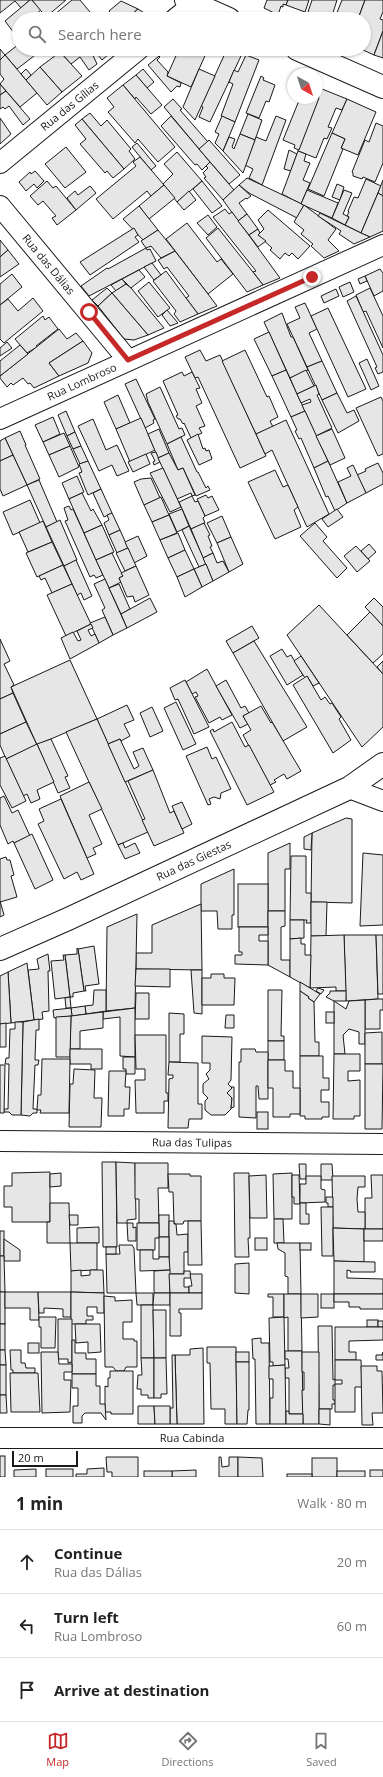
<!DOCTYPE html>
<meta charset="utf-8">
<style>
:root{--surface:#fff;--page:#f6f6f6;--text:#222;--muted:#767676;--line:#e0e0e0;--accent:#c62828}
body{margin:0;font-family:"Open Sans",sans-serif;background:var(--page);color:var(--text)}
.compass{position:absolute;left:287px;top:68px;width:36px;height:36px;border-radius:50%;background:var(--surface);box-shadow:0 1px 3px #0004;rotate:141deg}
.scale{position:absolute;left:12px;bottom:10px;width:66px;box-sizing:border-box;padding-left:4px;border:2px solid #1a1a1a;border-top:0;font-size:11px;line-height:14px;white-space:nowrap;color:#1a1a1a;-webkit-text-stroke:3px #fff;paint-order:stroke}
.stop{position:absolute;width:12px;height:12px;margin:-9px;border:3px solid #c62828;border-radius:50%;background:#fff}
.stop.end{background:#c62828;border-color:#fff;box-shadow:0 1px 4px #0008}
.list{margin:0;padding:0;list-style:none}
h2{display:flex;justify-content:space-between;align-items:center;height:52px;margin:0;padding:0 16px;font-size:17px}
h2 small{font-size:13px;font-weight:400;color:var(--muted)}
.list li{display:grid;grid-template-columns:26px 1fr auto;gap:12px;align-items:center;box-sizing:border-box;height:64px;padding:0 16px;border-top:1px solid var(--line)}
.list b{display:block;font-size:15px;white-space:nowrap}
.list p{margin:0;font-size:13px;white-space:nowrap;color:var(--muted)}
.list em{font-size:13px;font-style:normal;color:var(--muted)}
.icon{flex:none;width:22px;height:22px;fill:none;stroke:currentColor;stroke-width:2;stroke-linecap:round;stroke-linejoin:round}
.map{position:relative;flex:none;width:383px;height:1477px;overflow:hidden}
.search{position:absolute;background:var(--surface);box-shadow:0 1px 3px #0004;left:12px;right:12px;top:12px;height:44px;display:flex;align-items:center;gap:10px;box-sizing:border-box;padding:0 14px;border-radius:22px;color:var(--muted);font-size:15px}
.sheet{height:244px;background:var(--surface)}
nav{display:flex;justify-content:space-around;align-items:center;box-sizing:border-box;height:56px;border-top:1px solid var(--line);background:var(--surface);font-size:11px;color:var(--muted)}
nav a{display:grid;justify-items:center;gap:2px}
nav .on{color:var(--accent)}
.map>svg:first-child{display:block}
.building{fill:#e6e6e6;stroke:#1a1a1a}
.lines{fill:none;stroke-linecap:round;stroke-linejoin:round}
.minor-casing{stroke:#1a1a1a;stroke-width:22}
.secondary-casing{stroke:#1a1a1a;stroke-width:24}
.minor{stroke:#fff;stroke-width:20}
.secondary{stroke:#fff;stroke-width:22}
.route{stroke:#c62828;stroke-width:5}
.labels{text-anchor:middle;stroke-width:3;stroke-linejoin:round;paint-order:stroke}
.street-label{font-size:11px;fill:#1a1a1a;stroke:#fff}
</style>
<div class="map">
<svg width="383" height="1477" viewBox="0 0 383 1477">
<rect width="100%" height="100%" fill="#fff"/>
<!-- building -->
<g class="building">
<path d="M 0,0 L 30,0 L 21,8 L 15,1 L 0,13 Z"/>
<path d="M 30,0 L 32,0 L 41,10 L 30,19 L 19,19 L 19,28 L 14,33 L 5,21 Z"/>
<path d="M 32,0 L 66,0 L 46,17 Z"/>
<path d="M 72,0 L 80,0 L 90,12 L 86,15 L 90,19 L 49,19 Z"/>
<path d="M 267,0 L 288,0 L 286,5 L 283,4 L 283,7 L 281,6 L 278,15 L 264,8 Z"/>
<path d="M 288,0 L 309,0 L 305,12 L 286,5 Z"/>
<path d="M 312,0 L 337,0 L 331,19 L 319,19 L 307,15 Z"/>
<path d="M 342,0 L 365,0 L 358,19 L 331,19 L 332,14 L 336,15 Z"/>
<path d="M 365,0 L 383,0 L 383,12 L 380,19 L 383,20 L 383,31 L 374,55 L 361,49 L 364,49 L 364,19 L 358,19 Z"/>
<path d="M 121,1 L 138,9 L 126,19 L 107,19 L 112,15 L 109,11 Z"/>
<path d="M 138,9 L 146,14 L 149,19 L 126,19 Z"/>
<path d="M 383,31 L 383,58 L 374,55 Z"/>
<path d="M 19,44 L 19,49 L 43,49 L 17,69 L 5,55 Z"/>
<path d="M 0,49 L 5,55 L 0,60 Z"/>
<path d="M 63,49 L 90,49 L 97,64 L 89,70 L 80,57 L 71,64 L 60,52 Z"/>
<path d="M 90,49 L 115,49 L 102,60 L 93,49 L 91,51 Z"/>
<path d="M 179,49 L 208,49 L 191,87 L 167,76 Z"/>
<path d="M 227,49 L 241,56 L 210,122 L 199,117 L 203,107 L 201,106 Z"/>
<path d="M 60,52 L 82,76 L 62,92 L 40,67 Z"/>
<path d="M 5,55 L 37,93 L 20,107 L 0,84 L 4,79 L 0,74 L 0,60 Z"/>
<path d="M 246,55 L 259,60 L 235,122 L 221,116 L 233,84 L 229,82 L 234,70 L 238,72 Z"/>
<path d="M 159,56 L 160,57 L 157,60 L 168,72 L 167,76 L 181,83 L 180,87 L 177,86 L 171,92 L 148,65 Z"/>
<path d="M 40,67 L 62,92 L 47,105 L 26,80 Z"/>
<path d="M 26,69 L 31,75 L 26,80 L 21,74 Z"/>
<path d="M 143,69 L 154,82 L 147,88 L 136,75 Z"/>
<path d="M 199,69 L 215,76 L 195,120 L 183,107 Z"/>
<path d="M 136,75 L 162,105 L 151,114 L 136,97 L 135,99 L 123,85 Z"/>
<path d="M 261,76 L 264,78 L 263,80 L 275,85 L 269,102 L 266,101 L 259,118 L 246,113 Z"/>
<path d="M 0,84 L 6,91 L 0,95 Z"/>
<path d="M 123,85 L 175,147 L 158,162 L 138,139 L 135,143 L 108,112 L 114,107 L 107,98 Z"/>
<path d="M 322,89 L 347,99 L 342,110 L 336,108 L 328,127 L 332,128 L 327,139 L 324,138 L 316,158 L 298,151 Z"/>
<path d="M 6,91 L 30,119 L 23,125 L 9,106 L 5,109 L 3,107 L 0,109 L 0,95 Z"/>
<path d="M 317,97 L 319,98 L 299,150 L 294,148 L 295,145 L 283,140 L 300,98 Z"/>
<path d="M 173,99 L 182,109 L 180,110 L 208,142 L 199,149 L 164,107 Z"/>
<path d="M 347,99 L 376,112 L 358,155 L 341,148 L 345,139 L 332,133 Z"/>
<path d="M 90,113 L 101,126 L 107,120 L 131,149 L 129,151 L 135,159 L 124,169 L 82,119 Z"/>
<path d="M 248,114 L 262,120 L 255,140 L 240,134 Z"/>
<path d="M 171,116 L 210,162 L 202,170 L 197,164 L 195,165 L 161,126 Z"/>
<path d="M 222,116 L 235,122 L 223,151 L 215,143 L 219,134 L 215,132 Z"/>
<path d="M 276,116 L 286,120 L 262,185 L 249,178 L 253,169 L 245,165 L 256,137 L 266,141 Z"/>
<path d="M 0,118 L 11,134 L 0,144 Z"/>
<path d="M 82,119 L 124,169 L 113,178 L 107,171 L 105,173 L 80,144 L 86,139 L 75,125 Z"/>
<path d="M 376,123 L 383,126 L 383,163 L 375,182 L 363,177 L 362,179 L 353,176 L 353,173 L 352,172 L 365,140 L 369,142 Z"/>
<path d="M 332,133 L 345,139 L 341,148 L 343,149 L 324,196 L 308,189 Z"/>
<path d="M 240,134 L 255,140 L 243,173 L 223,151 L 229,137 L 235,139 L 232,147 L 234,149 Z"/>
<path d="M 209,140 L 240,175 L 229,184 L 199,149 Z"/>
<path d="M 137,143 L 156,166 L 151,170 L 132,147 Z"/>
<path d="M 66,147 L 86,172 L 65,188 L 45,164 Z"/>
<path d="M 289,150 L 297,154 L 291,171 L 284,169 Z"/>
<path d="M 298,151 L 306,154 L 304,161 L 310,163 L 303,180 L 310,183 L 301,204 L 282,194 Z"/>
<path d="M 177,152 L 202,181 L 177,202 L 163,184 L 173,174 L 164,164 Z"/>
<path d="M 140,157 L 164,185 L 151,196 L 147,191 L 113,219 L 96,199 L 136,166 L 133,162 Z"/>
<path d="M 210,162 L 234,190 L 223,200 L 204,178 L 206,177 L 203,173 L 208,168 L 206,166 Z"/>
<path d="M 35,171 L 44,181 L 37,188 L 34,184 L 26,191 L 19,182 L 30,172 L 31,174 Z"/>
<path d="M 247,178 L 304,205 L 297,218 L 249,193 L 239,185 Z"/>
<path d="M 366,179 L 381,186 L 361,233 L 345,225 L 349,217 L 347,216 L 349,212 L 348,211 L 354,197 L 358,198 Z"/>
<path d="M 383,180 L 383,196 L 378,193 Z"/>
<path d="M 47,181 L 53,188 L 56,186 L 76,210 L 57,225 L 52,218 L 56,216 L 43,201 L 38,205 L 30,196 Z"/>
<path d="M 202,181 L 222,206 L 212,213 L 193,189 Z"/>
<path d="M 337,184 L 344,187 L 340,200 L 332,197 Z"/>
<path d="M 164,185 L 175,198 L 149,219 L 139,206 Z"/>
<path d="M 239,185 L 251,196 L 247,199 L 246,198 L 239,203 L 247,214 L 238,221 L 223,200 Z"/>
<path d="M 90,186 L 96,193 L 76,210 L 67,198 L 75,191 L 78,195 Z"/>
<path d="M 307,190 L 338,203 L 332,218 L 301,204 Z"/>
<path d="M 344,190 L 352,193 L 343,214 L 349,217 L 345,225 L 332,218 Z"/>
<path d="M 189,191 L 196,200 L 184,210 L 177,202 Z"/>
<path d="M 378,193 L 383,196 L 383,231 L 370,237 L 361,233 Z"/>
<path d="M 304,205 L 336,229 L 328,240 L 339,251 L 324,258 L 311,246 L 313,244 L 301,234 L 304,230 L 294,222 Z"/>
<path d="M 139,206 L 158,230 L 143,240 L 123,219 Z"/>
<path d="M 225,209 L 229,214 L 232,212 L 280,278 L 263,285 L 253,272 L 256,271 L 213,217 Z"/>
<path d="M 268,210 L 310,246 L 298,259 L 292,253 L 289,256 L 285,253 L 280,259 L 270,250 L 272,248 L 258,235 L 264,229 L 258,220 Z"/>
<path d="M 320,213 L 361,233 L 370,237 L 354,244 L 339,234 L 341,231 L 318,216 Z"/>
<path d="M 247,214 L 258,229 L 249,235 L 238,221 Z"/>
<path d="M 208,215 L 217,227 L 208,235 L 197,223 Z"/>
<path d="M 187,223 L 217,262 L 221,259 L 233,274 L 208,294 L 166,239 Z"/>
<path d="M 134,228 L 138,235 L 135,237 L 139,242 L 90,275 L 80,262 Z"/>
<path d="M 218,228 L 253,272 L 263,285 L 247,292 L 206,238 Z"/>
<path d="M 258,229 L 260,233 L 258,235 L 266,241 L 258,247 L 249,235 Z"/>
<path d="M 158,230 L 175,251 L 161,258 L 151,246 L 146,248 L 141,241 Z"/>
<path d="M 0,240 L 8,250 L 0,257 Z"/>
<path d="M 146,248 L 147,250 L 150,249 L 156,261 L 89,296 L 81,286 L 107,268 L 108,269 Z"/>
<path d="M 8,250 L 19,264 L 0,277 L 0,257 Z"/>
<path d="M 175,251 L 208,294 L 217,306 L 198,314 L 186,298 L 189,296 L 167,267 L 164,269 L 158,260 Z"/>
<path d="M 152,263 L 161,275 L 154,280 L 144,267 Z"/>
<path d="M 380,269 L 383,273 L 383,291 L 374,296 L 365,276 Z"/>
<path d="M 139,270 L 145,277 L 131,288 L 122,279 Z"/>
<path d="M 166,271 L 186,298 L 198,314 L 180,322 L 174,314 L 176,311 L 153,281 Z"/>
<path d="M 12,274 L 22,287 L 0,305 L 0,284 Z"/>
<path d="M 365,276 L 367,281 L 360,284 L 358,279 Z"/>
<path d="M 122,279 L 126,284 L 116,291 L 111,285 Z"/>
<path d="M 149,282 L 170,308 L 158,317 L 138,291 Z"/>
<path d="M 350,282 L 354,292 L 343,297 L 339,287 Z"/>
<path d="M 126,284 L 131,288 L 164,328 L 148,335 L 112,293 Z"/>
<path d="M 107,288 L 112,293 L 98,306 L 92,300 Z"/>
<path d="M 370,288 L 383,316 L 383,348 L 366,311 L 363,312 L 356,295 Z"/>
<path d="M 336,289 L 339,296 L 324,303 L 321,296 Z"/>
<path d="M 112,293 L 148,335 L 134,340 L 124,339 L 98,306 Z"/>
<path d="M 356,296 L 383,355 L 383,372 L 378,374 L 375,368 L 377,367 L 347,301 Z"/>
<path d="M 33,298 L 43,311 L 4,343 L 0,339 L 0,305 L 8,299 L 18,311 Z"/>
<path d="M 305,303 L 317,329 L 309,333 L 322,361 L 307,367 L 287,324 L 300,318 L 295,307 Z"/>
<path d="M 328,308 L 366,389 L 348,397 L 311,316 Z"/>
<path d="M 167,310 L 178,323 L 170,326 L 162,315 Z"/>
<path d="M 282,313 L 291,337 L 293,337 L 308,370 L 290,378 L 264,322 Z"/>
<path d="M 43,316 L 45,320 L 49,317 L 58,329 L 36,346 L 37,347 L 27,353 L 15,339 Z"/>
<path d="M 59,329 L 67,339 L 76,333 L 83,341 L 49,363 L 59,376 L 34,388 L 30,383 L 28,384 L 23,378 L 13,385 L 11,383 L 7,387 L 0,378 L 0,376 Z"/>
<path d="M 269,332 L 286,370 L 272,376 L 254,339 Z"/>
<path d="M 83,341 L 92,353 L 88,363 L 59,376 L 49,363 Z"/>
<path d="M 7,342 L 12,348 L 0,356 L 0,348 Z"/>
<path d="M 20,345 L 28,354 L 0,376 L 0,361 Z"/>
<path d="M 200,350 L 206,361 L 220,355 L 266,456 L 240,468 L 198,377 L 195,378 L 185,357 Z"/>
<path d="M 245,350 L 267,397 L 269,396 L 278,417 L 270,421 L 273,427 L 256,434 L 222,361 Z"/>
<path d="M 367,359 L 379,386 L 371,390 L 359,363 Z"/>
<path d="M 322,361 L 337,393 L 322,400 L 307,367 Z"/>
<path d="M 286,370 L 305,411 L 291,417 L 272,376 Z"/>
<path d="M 306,370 L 314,386 L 297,394 L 290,378 Z"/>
<path d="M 182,372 L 184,376 L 192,372 L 200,388 L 196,389 L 202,403 L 196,406 L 205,426 L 199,428 L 202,433 L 191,438 L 184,423 L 183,424 L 180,419 L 178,419 L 176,416 L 178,415 L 163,381 Z"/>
<path d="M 136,379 L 155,419 L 153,420 L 154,423 L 145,428 L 125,384 Z"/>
<path d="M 316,385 L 319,394 L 317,395 L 332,428 L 316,436 L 302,405 L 311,402 L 310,399 L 301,403 L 297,394 Z"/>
<path d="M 160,387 L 179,429 L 182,428 L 185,435 L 167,444 L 148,402 L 146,394 Z"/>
<path d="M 337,393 L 347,413 L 354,410 L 359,421 L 338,433 L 322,400 Z"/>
<path d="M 118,395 L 130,423 L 116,429 L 104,402 Z"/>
<path d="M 381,397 L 383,401 L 383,454 L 378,456 L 356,408 Z"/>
<path d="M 66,411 L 75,432 L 67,436 L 58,415 Z"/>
<path d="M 305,411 L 328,461 L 314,468 L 301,438 L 299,439 L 295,431 L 297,430 L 291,417 Z"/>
<path d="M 53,417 L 60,434 L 43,442 L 35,425 Z"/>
<path d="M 141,418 L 155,450 L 130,462 L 116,429 Z"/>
<path d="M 93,419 L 106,450 L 117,445 L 129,471 L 117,476 L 112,465 L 99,471 L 78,426 Z"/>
<path d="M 286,420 L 329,514 L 307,527 L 272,450 L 265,454 L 256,434 Z"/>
<path d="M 159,429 L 169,453 L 158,458 L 148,434 Z"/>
<path d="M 332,429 L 345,458 L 330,465 L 316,436 Z"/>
<path d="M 20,431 L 26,445 L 25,445 L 40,479 L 27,485 L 5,438 Z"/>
<path d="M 75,432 L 81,446 L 73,449 L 67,436 Z"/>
<path d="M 64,433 L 70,446 L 49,455 L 43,442 Z"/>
<path d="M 198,434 L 203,449 L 205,448 L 206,451 L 209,450 L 212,459 L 199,465 L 187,440 Z"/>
<path d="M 181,437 L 197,472 L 198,472 L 206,488 L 208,486 L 210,490 L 196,496 L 183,468 L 178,470 L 167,444 Z"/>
<path d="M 5,438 L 13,455 L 0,461 L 0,441 Z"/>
<path d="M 70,446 L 79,467 L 59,477 L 49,455 Z"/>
<path d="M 81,446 L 88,461 L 80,464 L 73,449 Z"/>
<path d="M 156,452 L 160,462 L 154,465 L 153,462 L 155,461 L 151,453 Z"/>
<path d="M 169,453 L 178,470 L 183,468 L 195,495 L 192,496 L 191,493 L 177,499 L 158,458 Z"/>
<path d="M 146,454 L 150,464 L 133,472 L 128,462 Z"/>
<path d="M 13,455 L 27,485 L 3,496 L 0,489 L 0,461 Z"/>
<path d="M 88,461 L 101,489 L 88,495 L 79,473 L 82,472 L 79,464 Z"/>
<path d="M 328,461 L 347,503 L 335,511 L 328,496 L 326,497 L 314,468 Z"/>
<path d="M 378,463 L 383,473 L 383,484 L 366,493 L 357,475 L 366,471 L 365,469 Z"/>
<path d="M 353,465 L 366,493 L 347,503 L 338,482 L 351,476 L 347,468 Z"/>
<path d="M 163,468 L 181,507 L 170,512 L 150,473 Z"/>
<path d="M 275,470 L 283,487 L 288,485 L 298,507 L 294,510 L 301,527 L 275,539 L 248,482 Z"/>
<path d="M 77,476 L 84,492 L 69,499 L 62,483 Z"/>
<path d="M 151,478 L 160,498 L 144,505 L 134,482 L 141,479 Z"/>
<path d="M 39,480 L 57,522 L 46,527 L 27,485 Z"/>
<path d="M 101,489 L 112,513 L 104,517 L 93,493 Z"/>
<path d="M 82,493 L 91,511 L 93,509 L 102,525 L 84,533 L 69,499 Z"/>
<path d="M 206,495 L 208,498 L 212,496 L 219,510 L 205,516 L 197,499 Z"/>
<path d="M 192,496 L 195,502 L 198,501 L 205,516 L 203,518 L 205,523 L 191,529 L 179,502 Z"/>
<path d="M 161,497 L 169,515 L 152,522 L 144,505 Z"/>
<path d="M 30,500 L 40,523 L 13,535 L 3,512 Z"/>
<path d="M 69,506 L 71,510 L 73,509 L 103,575 L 96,578 L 94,575 L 90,577 L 65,521 L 68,520 L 64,508 Z"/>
<path d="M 182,509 L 189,526 L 177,532 L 169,514 Z"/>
<path d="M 337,509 L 343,517 L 328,527 L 322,519 Z"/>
<path d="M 112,513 L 120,530 L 109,535 L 104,523 L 109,520 L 107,515 Z"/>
<path d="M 169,515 L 177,533 L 160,540 L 152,522 Z"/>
<path d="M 222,516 L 231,537 L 217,543 L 207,523 Z"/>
<path d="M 60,520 L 77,560 L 64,566 L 46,527 Z"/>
<path d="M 43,521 L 52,542 L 28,552 L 19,532 Z"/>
<path d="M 204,523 L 210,535 L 208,536 L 212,546 L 210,547 L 213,553 L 203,558 L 191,529 Z"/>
<path d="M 315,523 L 327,537 L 323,541 L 347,568 L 337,578 L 300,536 Z"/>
<path d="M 102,525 L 114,552 L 96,560 L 84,533 Z"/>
<path d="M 189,526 L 206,564 L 199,567 L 182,530 Z"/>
<path d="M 120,530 L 128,548 L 117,553 L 109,535 Z"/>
<path d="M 178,533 L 185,550 L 168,558 L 160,540 Z"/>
<path d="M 138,536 L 147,556 L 134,563 L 125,542 Z"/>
<path d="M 231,537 L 243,564 L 229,572 L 217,543 Z"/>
<path d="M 52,542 L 63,565 L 37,577 L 26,553 Z"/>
<path d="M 369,544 L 376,552 L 368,559 L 361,551 Z"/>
<path d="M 356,546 L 370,561 L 357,572 L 344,556 Z"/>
<path d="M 128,548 L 136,566 L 125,571 L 116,553 Z"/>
<path d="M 185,550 L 194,569 L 177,577 L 168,558 Z"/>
<path d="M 112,553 L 123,576 L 119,578 L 121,582 L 109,588 L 96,560 Z"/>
<path d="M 213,553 L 217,563 L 223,561 L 229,572 L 213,581 L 203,558 Z"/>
<path d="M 76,560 L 92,596 L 84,600 L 81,593 L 77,595 L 64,566 Z"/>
<path d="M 206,564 L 213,581 L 202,587 L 194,569 Z"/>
<path d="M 63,565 L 72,584 L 52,593 L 45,578 L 41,580 L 39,576 Z"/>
<path d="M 136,566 L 149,595 L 135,602 L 133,596 L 127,597 L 119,578 L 123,576 L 121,573 Z"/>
<path d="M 194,569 L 202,587 L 185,597 L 177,577 Z"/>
<path d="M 105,579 L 127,628 L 113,635 L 102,610 L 105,608 L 94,584 Z"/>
<path d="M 72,584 L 91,624 L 66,636 L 47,595 Z"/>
<path d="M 119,584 L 130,609 L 121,614 L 109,588 Z"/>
<path d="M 150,598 L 157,612 L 127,628 L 121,614 Z"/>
<path d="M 374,598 L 383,607 L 383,626 L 365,607 Z"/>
<path d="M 319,605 L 383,674 L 383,727 L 362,747 L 287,635 Z"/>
<path d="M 370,612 L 383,626 L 383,654 L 373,663 L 347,635 Z"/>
<path d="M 105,617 L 113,635 L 99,643 L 90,623 Z"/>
<path d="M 91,624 L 93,628 L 88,630 L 91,636 L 95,634 L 99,643 L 70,659 L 61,638 L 73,632 L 78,641 L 81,640 L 77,631 Z"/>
<path d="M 252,626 L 259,638 L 233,653 L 226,641 Z"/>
<path d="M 0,639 L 10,661 L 4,664 L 14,685 L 11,687 L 13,693 L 0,699 Z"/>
<path d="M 254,641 L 307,727 L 283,741 L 233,653 Z"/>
<path d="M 282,649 L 287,657 L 291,655 L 303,675 L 287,685 L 270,656 Z"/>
<path d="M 301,656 L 319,683 L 313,686 L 307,676 L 305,678 L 294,661 Z"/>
<path d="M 70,660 L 97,719 L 37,745 L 11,687 Z"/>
<path d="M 383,661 L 383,674 L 377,667 Z"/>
<path d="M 207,669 L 232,715 L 222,720 L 220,717 L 209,723 L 195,697 L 198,696 L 196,692 L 192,694 L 186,682 Z"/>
<path d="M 307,676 L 321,700 L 325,697 L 330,704 L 332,703 L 341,717 L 339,719 L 351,740 L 333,753 L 293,685 Z"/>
<path d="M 185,680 L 209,727 L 194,734 L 178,699 L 175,700 L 170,688 Z"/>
<path d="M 226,680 L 241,708 L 245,706 L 249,713 L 243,716 L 248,724 L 240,728 L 216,686 Z"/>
<path d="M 13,693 L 26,722 L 0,734 L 0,699 Z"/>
<path d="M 176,702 L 196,744 L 183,750 L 164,708 Z"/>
<path d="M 127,705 L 134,720 L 124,724 L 130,736 L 121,741 L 120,739 L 108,744 L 97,719 Z"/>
<path d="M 261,706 L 271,723 L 272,722 L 301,771 L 287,779 L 284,774 L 274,780 L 276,782 L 270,785 L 243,735 L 251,730 L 243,716 Z"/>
<path d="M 152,707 L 163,731 L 150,737 L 140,713 Z"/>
<path d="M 97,719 L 148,832 L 118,845 L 66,732 Z"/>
<path d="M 26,722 L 37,745 L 6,759 L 0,745 L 0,734 Z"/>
<path d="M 232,722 L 245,747 L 249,745 L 274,792 L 247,805 L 210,731 L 213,729 L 214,732 Z"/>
<path d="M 51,739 L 68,776 L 65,777 L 70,788 L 58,793 L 37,744 Z"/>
<path d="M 120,739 L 134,769 L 139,766 L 133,752 L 143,748 L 153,770 L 125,782 L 108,744 Z"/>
<path d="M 37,744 L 54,782 L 37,790 L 40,799 L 31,803 L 27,794 L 23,796 L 6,759 Z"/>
<path d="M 207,747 L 212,759 L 216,757 L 231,789 L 221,793 L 220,799 L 214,797 L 209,799 L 211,804 L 208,805 L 186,756 Z"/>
<path d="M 5,756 L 26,801 L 12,808 L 0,785 L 0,758 Z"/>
<path d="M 153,770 L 170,813 L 174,811 L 184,833 L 154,846 L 142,820 L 145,819 L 128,781 Z"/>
<path d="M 89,782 L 102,809 L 89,815 L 102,844 L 93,848 L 96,854 L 87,858 L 60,796 Z"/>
<path d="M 4,796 L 12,813 L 18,810 L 30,836 L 14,843 L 13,841 L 8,844 L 0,825 L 0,798 Z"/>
<path d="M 61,799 L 94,874 L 81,880 L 77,872 L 64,879 L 38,824 L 44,821 L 39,809 Z"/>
<path d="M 182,802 L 192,824 L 182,829 L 172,806 Z"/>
<path d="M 346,818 L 352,819 L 352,903 L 311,902 L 312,833 Z"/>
<path d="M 312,833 L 311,850 L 304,849 L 304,837 Z"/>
<path d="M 32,834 L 53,880 L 35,889 L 14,843 Z"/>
<path d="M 123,843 L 125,848 L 135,843 L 140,853 L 125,859 L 118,845 Z"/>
<path d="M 290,843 L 290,869 L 285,869 L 285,911 L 268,911 L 268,853 Z"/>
<path d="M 363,853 L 383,855 L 383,925 L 360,926 Z"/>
<path d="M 291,856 L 306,856 L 306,893 L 311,893 L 311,923 L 306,923 L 307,920 L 290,920 Z"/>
<path d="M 6,857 L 7,860 L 10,860 L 14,875 L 11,876 L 17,897 L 0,902 L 0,859 Z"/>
<path d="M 234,869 L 234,915 L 232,915 L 232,929 L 218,929 L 217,911 L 201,911 L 201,884 Z"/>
<rect x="238" y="884" width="30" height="43"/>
<path d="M 0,901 L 4,915 L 0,917 Z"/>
<path d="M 311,902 L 327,902 L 326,936 L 311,936 Z"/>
<path d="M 201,904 L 202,970 L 136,969 L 136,953 L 152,953 L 152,925 Z"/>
<path d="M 268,911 L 285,911 L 285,926 L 281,927 L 281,960 L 290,960 L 290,977 L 268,965 Z"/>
<path d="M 137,914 L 135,1008 L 106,1011 L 107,927 Z"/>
<path d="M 290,920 L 304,920 L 304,938 L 290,939 Z"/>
<path d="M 239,927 L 268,927 L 268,935 L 259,935 L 259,941 L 268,941 L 268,965 L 235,964 L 235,955 L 242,955 L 242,952 L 239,952 Z"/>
<path d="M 344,935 L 376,935 L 378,999 L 346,1001 Z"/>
<path d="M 344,935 L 346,991 L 336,991 L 336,987 L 310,988 L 311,936 Z"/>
<path d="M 376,935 L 383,935 L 383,994 L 378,994 Z"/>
<path d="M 301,938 L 301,944 L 305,944 L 305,955 L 311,955 L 310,988 L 290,977 L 290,939 Z"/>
<path d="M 94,946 L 99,984 L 85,986 L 86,991 L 84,991 L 78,949 Z"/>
<path d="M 77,948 L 78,949 L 84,991 L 73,993 L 73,997 L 70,997 L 65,955 L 77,954 Z"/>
<path d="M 48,954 L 50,971 L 48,971 L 49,1011 L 42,1012 L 43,1019 L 34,1020 L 28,970 L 39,969 L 37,959 Z"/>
<path d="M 63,955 L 65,955 L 70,997 L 55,999 L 51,961 L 64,960 Z"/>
<path d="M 27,963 L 34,1020 L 11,1023 L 8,972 Z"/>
<path d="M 136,969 L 170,969 L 170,987 L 135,986 Z"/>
<path d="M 191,970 L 202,970 L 202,1014 L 194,1013 Z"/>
<path d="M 8,972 L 11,1023 L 0,1024 L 0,976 Z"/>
<path d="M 211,974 L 224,974 L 224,978 L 235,978 L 234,1005 L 202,1005 L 202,978 L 211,978 Z"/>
<path d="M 300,982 L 320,994 L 314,1002 L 308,998 L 309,997 L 300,991 Z"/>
<path d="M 318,988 L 324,990 L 321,994 L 316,991 Z"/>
<path d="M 94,990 L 106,990 L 106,1011 L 86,1014 L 85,1006 L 93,1005 Z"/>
<path d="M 268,990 L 282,990 L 281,1036 L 284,1036 L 284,1041 L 268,1041 Z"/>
<path d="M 300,991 L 309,997 L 308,998 L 314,1002 L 315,1042 L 319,1042 L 319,1056 L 300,1056 Z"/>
<path d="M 330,991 L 346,991 L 346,1001 L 334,1001 L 326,997 L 330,993 Z"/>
<path d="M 136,993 L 149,993 L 149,1019 L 135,1019 Z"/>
<path d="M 70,997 L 71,1008 L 66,1008 L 65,998 Z"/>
<path d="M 378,999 L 383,999 L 383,1010 L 380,1010 L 380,1029 L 365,1029 L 365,1000 Z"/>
<path d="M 365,1000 L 365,1044 L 359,1044 L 359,1032 L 349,1029 L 343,1035 L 345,1054 L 334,1054 L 334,1001 L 346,1009 L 349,1001 Z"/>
<path d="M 85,1006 L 86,1014 L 72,1016 L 71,1008 Z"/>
<path d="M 71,1008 L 72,1016 L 54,1018 L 53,1010 Z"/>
<path d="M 135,1008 L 135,1057 L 120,1056 L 120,1017 L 103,1019 L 103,1012 Z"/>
<path d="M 103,1012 L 103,1028 L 80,1031 L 80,1049 L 70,1049 L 71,1016 Z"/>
<rect x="326" y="1012" width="8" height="11"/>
<path d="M 169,1013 L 184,1014 L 184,1034 L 180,1034 L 180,1062 L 169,1062 Z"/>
<path d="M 226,1015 L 234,1015 L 234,1028 L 225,1028 Z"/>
<path d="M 71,1016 L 70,1057 L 56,1057 L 56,1017 Z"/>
<path d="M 39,1019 L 39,1030 L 36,1030 L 35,1060 L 39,1060 L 38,1065 L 35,1065 L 33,1109 L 37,1109 L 37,1113 L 33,1113 L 30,1116 L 21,1115 L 23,1022 Z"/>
<path d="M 15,1022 L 23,1022 L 21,1115 L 12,1115 L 9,1112 L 4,1112 L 4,1109 L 8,1109 L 9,1064 L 5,1064 L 6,1058 L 9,1058 L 10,1029 L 15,1029 Z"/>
<path d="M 6,1023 L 6,1047 L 0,1047 L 0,1024 Z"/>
<path d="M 382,1032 L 382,1064 L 365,1064 L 365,1033 Z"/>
<path d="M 135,1035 L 166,1035 L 166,1093 L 168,1093 L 168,1101 L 164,1101 L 164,1113 L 136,1113 L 135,1080 L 145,1080 L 145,1069 L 136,1069 Z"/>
<path d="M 202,1036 L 232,1037 L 231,1080 L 228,1084 L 232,1088 L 227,1093 L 232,1098 L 231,1109 L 225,1115 L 211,1115 L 205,1110 L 205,1101 L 208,1098 L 203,1093 L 203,1084 L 209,1079 L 206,1074 L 210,1070 L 210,1063 L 202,1063 Z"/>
<rect x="268" y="1041" width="16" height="19"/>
<path d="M 70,1049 L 102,1049 L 102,1069 L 91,1069 L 91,1064 L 70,1064 Z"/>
<path d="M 241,1049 L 255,1049 L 256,1052 L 268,1052 L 268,1099 L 259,1099 L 258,1086 L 256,1086 L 256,1118 L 239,1117 L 239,1062 L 241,1062 Z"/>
<path d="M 334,1054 L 360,1054 L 360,1071 L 348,1071 L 348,1081 L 360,1080 L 360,1116 L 354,1116 L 354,1119 L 333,1119 Z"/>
<path d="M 300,1056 L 323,1056 L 323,1078 L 329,1078 L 329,1090 L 321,1090 L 321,1102 L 329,1102 L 329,1117 L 322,1117 L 322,1119 L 305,1119 L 305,1116 L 300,1116 Z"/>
<path d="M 123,1057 L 135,1057 L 135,1074 L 126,1074 L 126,1069 L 123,1069 Z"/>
<path d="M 42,1059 L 70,1059 L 69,1113 L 40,1113 L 41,1110 L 37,1110 L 38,1095 L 41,1095 Z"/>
<path d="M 268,1060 L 285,1060 L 285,1071 L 293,1071 L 293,1088 L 300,1088 L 300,1114 L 290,1114 L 290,1117 L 273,1117 L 273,1088 L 268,1088 Z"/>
<path d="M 169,1062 L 198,1063 L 198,1104 L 202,1104 L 202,1119 L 189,1119 L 188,1128 L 168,1128 L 169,1079 L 173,1078 L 173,1075 L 168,1075 Z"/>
<path d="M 365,1064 L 383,1064 L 382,1129 L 365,1129 Z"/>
<path d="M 0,1065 L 5,1065 L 4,1113 L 0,1113 Z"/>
<path d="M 74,1069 L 95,1070 L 94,1098 L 102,1098 L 101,1127 L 69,1127 L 70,1084 L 73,1084 Z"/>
<path d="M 109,1071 L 126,1071 L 125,1087 L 130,1087 L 129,1109 L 124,1109 L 124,1116 L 108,1116 Z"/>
<path d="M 231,1087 L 234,1087 L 234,1107 L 231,1108 L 232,1098 L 227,1093 L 232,1088 Z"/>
<rect x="257" y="1112" width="11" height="17"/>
<path d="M 102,1162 L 116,1162 L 117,1247 L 103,1247 Z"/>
<path d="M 116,1162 L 135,1163 L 136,1219 L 127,1220 L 127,1223 L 117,1223 Z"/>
<path d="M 135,1163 L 168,1163 L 168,1188 L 158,1188 L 159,1223 L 139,1223 L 139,1199 L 135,1199 Z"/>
<path d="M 299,1164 L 306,1164 L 306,1179 L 300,1179 Z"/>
<path d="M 321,1164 L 332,1164 L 333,1180 L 321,1180 Z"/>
<path d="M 50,1172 L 50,1222 L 12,1222 L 12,1207 L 4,1207 L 4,1186 L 12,1186 L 12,1173 Z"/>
<path d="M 61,1173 L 61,1186 L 50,1187 L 50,1174 Z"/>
<path d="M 234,1173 L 249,1173 L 250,1238 L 248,1238 L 249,1257 L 235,1257 Z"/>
<path d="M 292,1173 L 292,1219 L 274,1219 L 273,1174 Z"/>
<path d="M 168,1174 L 190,1174 L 190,1176 L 201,1176 L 201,1221 L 184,1221 L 183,1224 L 174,1224 L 173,1192 L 169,1192 Z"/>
<path d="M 266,1175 L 267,1218 L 250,1218 L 249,1176 Z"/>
<path d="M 292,1175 L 299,1175 L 300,1204 L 294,1204 L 294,1197 L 292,1197 Z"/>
<path d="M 371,1175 L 383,1175 L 383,1229 L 365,1229 L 365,1198 L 372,1198 Z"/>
<path d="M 306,1176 L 321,1176 L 321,1189 L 325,1190 L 325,1202 L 300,1203 L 300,1184 L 306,1184 Z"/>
<path d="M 332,1176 L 365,1176 L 365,1187 L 358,1187 L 357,1199 L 358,1212 L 365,1212 L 365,1229 L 333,1228 Z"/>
<path d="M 326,1197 L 333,1197 L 333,1207 L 328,1207 L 328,1203 L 326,1203 Z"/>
<path d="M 50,1203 L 69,1203 L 70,1243 L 47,1243 L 47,1222 L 50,1222 Z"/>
<path d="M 300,1203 L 306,1203 L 306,1214 L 309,1214 L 309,1224 L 300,1224 Z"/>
<path d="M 321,1207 L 333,1207 L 333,1256 L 322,1256 Z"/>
<path d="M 69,1215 L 78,1215 L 78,1225 L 70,1225 Z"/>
<rect x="159" y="1215" width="10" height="22"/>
<path d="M 274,1219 L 283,1219 L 284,1243 L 274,1243 Z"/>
<path d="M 169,1221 L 174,1221 L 174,1224 L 176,1224 L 177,1235 L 188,1234 L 188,1252 L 184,1252 L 184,1274 L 169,1274 Z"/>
<path d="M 188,1221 L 201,1221 L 202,1265 L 188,1265 Z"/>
<path d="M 127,1223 L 133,1223 L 133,1228 L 136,1227 L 136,1241 L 128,1241 Z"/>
<path d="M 137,1223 L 159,1223 L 159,1238 L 155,1238 L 155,1250 L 137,1250 Z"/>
<path d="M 99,1227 L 99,1243 L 77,1243 L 77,1228 Z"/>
<path d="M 333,1228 L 364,1229 L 364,1262 L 334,1261 Z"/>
<rect x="364" y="1229" width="19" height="12"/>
<rect x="0" y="1231" width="4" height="25"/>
<rect x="159" y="1237" width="10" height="20"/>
<rect x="255" y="1238" width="12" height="12"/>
<path d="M 4,1239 L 20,1250 L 20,1261 L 4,1261 Z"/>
<path d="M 70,1243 L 97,1243 L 97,1270 L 71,1271 Z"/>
<path d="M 277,1243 L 300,1243 L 301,1294 L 288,1294 L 288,1277 L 285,1276 L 285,1253 L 278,1249 Z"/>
<rect x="300" y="1243" width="11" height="7"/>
<path d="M 119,1245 L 132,1245 L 134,1248 L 136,1293 L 107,1293 L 106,1254 L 120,1254 Z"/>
<rect x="106" y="1247" width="10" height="7"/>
<path d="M 140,1250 L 153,1250 L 153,1259 L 159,1259 L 159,1257 L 169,1257 L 170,1270 L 140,1271 Z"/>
<path d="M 0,1256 L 4,1256 L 5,1292 L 0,1292 Z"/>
<path d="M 334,1261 L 375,1262 L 375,1272 L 350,1272 L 351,1271 L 347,1270 L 347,1278 L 383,1279 L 383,1294 L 334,1294 Z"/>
<path d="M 249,1263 L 249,1294 L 235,1293 L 235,1264 Z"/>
<path d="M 81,1270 L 81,1276 L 90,1275 L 90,1270 L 103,1270 L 104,1293 L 71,1292 L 71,1271 Z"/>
<path d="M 170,1270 L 170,1293 L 154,1293 L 154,1271 Z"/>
<path d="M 184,1271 L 190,1271 L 191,1278 L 184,1278 L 184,1287 L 189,1287 L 189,1293 L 170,1293 L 169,1274 L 184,1274 Z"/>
<path d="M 190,1274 L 202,1274 L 202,1293 L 189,1293 L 189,1286 L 192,1286 Z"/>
<rect x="0" y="1292" width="5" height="32"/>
<path d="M 5,1292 L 38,1292 L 39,1320 L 30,1320 L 30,1308 L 5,1308 Z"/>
<path d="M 38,1292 L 71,1292 L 71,1317 L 63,1317 L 63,1309 L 44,1308 L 44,1313 L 39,1313 Z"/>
<path d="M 71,1292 L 104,1293 L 104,1313 L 97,1313 L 97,1307 L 87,1307 L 87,1316 L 93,1316 L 93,1320 L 86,1320 L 86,1324 L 71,1324 Z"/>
<path d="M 136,1293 L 153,1293 L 153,1305 L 137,1305 Z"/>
<path d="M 154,1293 L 170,1293 L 170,1305 L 153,1305 Z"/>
<path d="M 170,1293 L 202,1293 L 202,1309 L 179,1309 L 179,1313 L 181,1313 L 181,1336 L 170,1336 Z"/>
<path d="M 268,1294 L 284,1294 L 284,1317 L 273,1317 L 273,1297 L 268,1297 Z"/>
<path d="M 284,1294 L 301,1294 L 302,1351 L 288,1351 L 288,1317 L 284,1318 Z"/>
<path d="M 301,1294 L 318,1294 L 318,1317 L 301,1318 Z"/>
<rect x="321" y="1294" width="13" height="14"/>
<path d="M 334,1294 L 383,1294 L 383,1309 L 360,1309 L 360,1307 L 349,1307 L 349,1302 L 334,1302 Z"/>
<path d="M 104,1296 L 115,1297 L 115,1301 L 132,1300 L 132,1322 L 123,1322 L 123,1339 L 134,1339 L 134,1341 L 137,1341 L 137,1367 L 126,1367 L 124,1371 L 116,1371 L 113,1367 L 105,1367 Z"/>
<path d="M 141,1305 L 153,1305 L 154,1358 L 141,1358 Z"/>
<path d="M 153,1310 L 166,1310 L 166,1358 L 154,1358 Z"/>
<path d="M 39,1317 L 56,1317 L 55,1348 L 41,1348 L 41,1327 L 39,1327 Z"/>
<path d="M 284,1317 L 285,1365 L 273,1366 L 273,1362 L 270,1362 L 269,1318 Z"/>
<path d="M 58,1319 L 72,1319 L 72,1362 L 68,1363 L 68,1359 L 58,1359 Z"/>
<rect x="367" y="1320" width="11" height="7"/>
<rect x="378" y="1321" width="5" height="6"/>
<rect x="0" y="1324" width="5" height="26"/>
<path d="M 75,1324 L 100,1324 L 101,1352 L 88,1353 L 88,1342 L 76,1343 Z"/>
<path d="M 318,1326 L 332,1326 L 333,1380 L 335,1379 L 335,1385 L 333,1385 L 333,1400 L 335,1400 L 335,1404 L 332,1404 L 332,1409 L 319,1409 Z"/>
<path d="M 335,1327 L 383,1327 L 383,1340 L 349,1341 L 349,1352 L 356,1352 L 356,1360 L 335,1360 Z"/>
<path d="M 261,1338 L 261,1343 L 269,1343 L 270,1424 L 256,1424 L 255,1359 L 253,1359 L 252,1339 Z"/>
<path d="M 72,1340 L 75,1340 L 75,1353 L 86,1353 L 86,1359 L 96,1359 L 96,1374 L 72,1374 Z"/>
<rect x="28" y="1343" width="11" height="10"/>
<path d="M 207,1347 L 236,1347 L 237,1424 L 225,1424 L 225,1409 L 211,1409 L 210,1363 L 207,1363 Z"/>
<path d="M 203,1348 L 204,1424 L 177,1424 L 175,1355 L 190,1355 L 190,1349 Z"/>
<path d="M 0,1350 L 5,1350 L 6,1365 L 0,1365 Z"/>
<path d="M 10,1350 L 21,1350 L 21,1363 L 25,1363 L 26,1368 L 35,1368 L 35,1373 L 13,1373 L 13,1370 L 11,1370 Z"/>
<path d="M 285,1351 L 302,1351 L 303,1414 L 289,1414 L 289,1378 L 285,1378 L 285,1368 L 289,1368 L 288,1359 L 285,1359 Z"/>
<path d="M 41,1352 L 58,1352 L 59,1364 L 72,1364 L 72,1372 L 64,1372 L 64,1380 L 71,1380 L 70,1412 L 42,1413 Z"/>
<rect x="236" y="1352" width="13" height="10"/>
<path d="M 302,1352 L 319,1352 L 319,1424 L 303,1424 L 302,1390 L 304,1390 L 304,1372 L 302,1372 Z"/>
<path d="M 383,1352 L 383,1360 L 376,1360 L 376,1355 L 382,1355 Z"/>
<path d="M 172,1355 L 175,1355 L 177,1424 L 170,1424 L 170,1408 L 173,1408 Z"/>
<path d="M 141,1358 L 154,1358 L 154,1398 L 148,1398 L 148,1395 L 141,1395 L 141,1389 L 137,1389 L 138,1375 L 142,1375 Z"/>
<path d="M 154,1358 L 166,1358 L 167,1394 L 161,1394 L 161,1398 L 154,1398 Z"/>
<path d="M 335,1360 L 361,1360 L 362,1387 L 355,1387 L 355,1412 L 335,1412 L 335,1384 L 342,1384 L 342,1380 L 335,1380 Z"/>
<path d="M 236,1362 L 249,1362 L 249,1410 L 248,1410 L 247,1424 L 237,1424 Z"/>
<rect x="0" y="1365" width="6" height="30"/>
<path d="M 285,1365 L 286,1424 L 270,1424 L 270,1398 L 273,1398 L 273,1379 L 269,1379 L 269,1366 Z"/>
<path d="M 361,1366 L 377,1366 L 377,1371 L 382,1371 L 383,1413 L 372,1413 L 373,1425 L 362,1425 Z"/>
<path d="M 110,1371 L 133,1371 L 133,1414 L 111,1414 L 111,1412 L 105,1412 L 105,1386 L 108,1387 L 108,1378 L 110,1378 Z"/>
<path d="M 10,1373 L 38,1373 L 40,1412 L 11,1412 Z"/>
<path d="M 72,1374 L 96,1374 L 96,1386 L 100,1386 L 100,1404 L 105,1404 L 106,1420 L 101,1413 L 85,1413 L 82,1416 L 82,1423 L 73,1423 L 73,1406 L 78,1406 L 78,1388 L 72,1388 Z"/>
<path d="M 0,1395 L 6,1395 L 7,1413 L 0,1413 Z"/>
<path d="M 138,1406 L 154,1406 L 155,1424 L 138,1424 Z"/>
<path d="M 154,1406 L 170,1406 L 170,1424 L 155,1424 Z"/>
<path d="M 319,1409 L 330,1409 L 330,1425 L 319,1424 Z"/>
<path d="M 286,1411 L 289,1411 L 289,1414 L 303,1414 L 303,1424 L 286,1424 Z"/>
<rect x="0" y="1456" width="5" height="21"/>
<path d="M 106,1457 L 138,1457 L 138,1477 L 112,1477 L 112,1472 L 107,1472 Z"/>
<path d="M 219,1457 L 221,1457 L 222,1467 L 229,1466 L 229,1457 L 238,1457 L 238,1477 L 219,1477 Z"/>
<path d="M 238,1457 L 262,1458 L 263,1477 L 238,1477 Z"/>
<rect x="312" y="1458" width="25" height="19"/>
<path d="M 104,1468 L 104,1477 L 76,1477 L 76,1474 L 87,1474 L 87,1469 Z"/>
<path d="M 36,1469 L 36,1477 L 14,1477 L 14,1470 Z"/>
<rect x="46" y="1469" width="27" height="8"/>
<path d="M 196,1470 L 196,1477 L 172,1477 L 172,1471 Z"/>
<rect x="370" y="1470" width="13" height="7"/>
<rect x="144" y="1471" width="28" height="6"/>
<rect x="337" y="1471" width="28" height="6"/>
<rect x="287" y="1474" width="25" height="3"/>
</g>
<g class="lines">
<!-- minor casing -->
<g class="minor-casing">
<g id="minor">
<path d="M 175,19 L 194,4 L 196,0"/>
<path id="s1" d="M 0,163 L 139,49"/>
<path id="s2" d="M 0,206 L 128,360"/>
<path id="s3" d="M 0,419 L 383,245"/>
<path d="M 349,788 L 383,801"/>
<path id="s4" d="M 0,1141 L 383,1144"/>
<path id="s5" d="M 0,1438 L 383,1438"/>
</g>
</g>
<!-- secondary casing -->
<g class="secondary-casing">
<g id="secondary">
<path d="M 186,0 L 229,19"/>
<path d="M 297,49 L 383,87"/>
<path id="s6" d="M 0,949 L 68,919 L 349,788 L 383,764"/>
</g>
</g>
<!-- minor -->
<use href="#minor" class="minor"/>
<!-- secondary -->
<use href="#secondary" class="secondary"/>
</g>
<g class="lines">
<!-- route -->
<path class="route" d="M 89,312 L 128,360 L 312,277"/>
</g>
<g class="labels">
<!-- street labels -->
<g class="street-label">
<text dy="4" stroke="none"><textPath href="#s1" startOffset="90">Rua das Gílias</textPath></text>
<text dy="4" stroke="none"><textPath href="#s2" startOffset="76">Rua das Dálias</textPath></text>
<text dy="4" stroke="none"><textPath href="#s3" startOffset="90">Rua Lombroso</textPath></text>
<text dy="4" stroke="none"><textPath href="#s6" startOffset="213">Rua das Giestas</textPath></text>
<text dy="4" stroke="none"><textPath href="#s4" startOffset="192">Rua das Tulipas</textPath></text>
<text dy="4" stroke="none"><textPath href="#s5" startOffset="192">Rua Cabinda</textPath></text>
</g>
</g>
</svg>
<svg class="compass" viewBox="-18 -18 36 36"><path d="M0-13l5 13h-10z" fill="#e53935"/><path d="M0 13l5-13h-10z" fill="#767676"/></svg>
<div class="scale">20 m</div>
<div class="stop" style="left:89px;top:312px"></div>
<div class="stop end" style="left:312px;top:277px"></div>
<div class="search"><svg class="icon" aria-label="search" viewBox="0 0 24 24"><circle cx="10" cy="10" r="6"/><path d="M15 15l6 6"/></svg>Search here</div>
</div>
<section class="sheet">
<h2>1 min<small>Walk · 80 m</small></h2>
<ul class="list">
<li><svg class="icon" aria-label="ahead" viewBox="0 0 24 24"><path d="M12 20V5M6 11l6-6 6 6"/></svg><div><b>Continue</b><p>Rua das Dálias</p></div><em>20 m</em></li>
<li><svg class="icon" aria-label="left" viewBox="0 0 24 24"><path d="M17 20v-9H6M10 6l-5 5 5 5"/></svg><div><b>Turn left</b><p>Rua Lombroso</p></div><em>60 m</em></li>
<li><svg class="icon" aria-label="arrive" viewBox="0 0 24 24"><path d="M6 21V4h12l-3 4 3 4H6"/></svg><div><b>Arrive at destination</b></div></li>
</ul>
</section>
<nav>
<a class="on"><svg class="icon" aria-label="map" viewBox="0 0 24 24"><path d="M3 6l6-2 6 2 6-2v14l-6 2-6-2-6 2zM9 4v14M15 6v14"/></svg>Map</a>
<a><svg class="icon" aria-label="directions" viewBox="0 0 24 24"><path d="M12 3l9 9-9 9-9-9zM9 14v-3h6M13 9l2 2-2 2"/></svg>Directions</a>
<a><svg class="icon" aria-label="saved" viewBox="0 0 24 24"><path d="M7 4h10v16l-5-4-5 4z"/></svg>Saved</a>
</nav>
